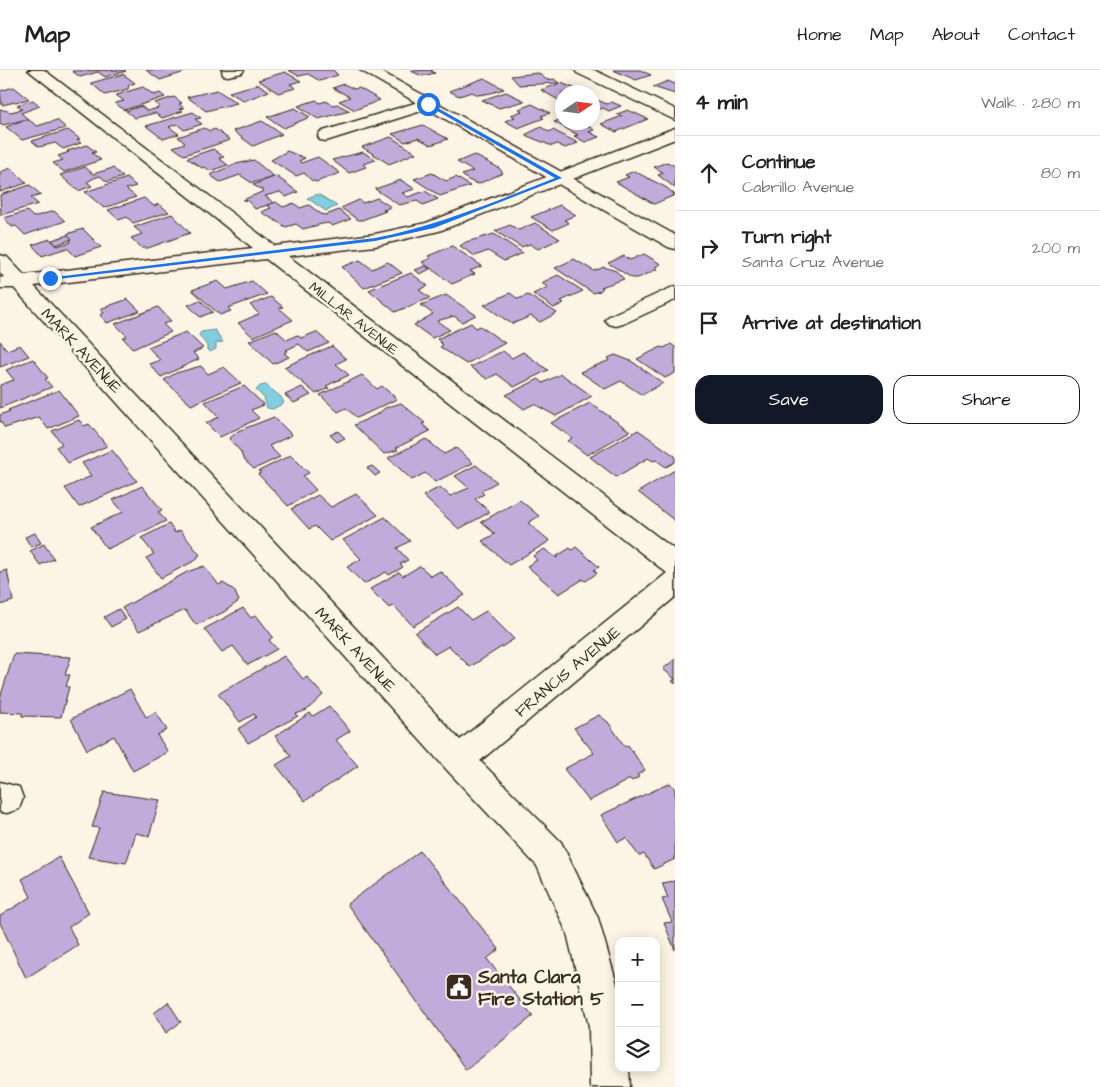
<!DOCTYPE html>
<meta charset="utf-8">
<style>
:root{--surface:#fff;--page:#f6f6f6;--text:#222;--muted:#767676;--line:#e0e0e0;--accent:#111827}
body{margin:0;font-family:"Architects Daughter",sans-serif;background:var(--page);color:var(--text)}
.controls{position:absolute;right:15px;bottom:15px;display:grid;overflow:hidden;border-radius:10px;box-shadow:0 2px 12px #0003}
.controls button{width:45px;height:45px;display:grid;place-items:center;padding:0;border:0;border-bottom:1px solid var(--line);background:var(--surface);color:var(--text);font:25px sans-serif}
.compass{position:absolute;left:555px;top:15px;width:45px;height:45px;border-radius:50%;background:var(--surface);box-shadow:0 2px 12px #0003;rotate:77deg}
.stop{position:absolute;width:15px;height:15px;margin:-11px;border:4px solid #1a73e8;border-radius:50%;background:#fff}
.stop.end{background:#1a73e8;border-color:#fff;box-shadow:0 1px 5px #0008}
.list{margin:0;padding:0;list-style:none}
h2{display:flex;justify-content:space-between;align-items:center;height:65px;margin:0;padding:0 20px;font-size:21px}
h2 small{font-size:16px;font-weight:400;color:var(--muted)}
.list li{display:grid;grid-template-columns:32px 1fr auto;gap:15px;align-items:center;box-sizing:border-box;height:75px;padding:0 20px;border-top:1px solid var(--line)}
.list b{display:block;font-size:19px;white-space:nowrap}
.list p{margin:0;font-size:16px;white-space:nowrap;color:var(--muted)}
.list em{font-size:16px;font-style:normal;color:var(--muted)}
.actions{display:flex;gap:10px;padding:15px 20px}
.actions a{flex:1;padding:11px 0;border:1px solid var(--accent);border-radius:15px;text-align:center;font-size:18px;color:var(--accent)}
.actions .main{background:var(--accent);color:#fff}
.icon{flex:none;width:28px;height:28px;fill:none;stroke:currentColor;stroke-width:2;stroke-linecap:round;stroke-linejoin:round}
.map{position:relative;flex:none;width:675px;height:1017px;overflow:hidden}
header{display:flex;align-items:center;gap:30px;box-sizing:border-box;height:70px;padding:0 25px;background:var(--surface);border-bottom:1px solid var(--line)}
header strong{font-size:24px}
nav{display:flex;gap:28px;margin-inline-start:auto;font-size:18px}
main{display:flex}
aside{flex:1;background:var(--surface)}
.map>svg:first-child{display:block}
.water{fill:#80cedf;stroke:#648c92}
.building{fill:#c0abda;stroke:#3b2a1e}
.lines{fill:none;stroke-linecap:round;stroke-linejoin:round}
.minor-casing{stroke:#3b2a1e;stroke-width:3}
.tertiary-casing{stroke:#3b2a1e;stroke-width:3}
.minor{fill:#fcf5e5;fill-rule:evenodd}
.tertiary{fill:#fcf5e5;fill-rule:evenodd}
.route{fill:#1a73e8}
.labels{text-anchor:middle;stroke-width:5;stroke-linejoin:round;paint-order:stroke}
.far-street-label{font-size:14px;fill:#3b2a1e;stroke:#fcf5e5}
.street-label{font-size:16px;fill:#3b2a1e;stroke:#fcf5e5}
.near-poi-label{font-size:19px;font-weight:bold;fill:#3b2a1e;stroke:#fcf5e5;text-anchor:start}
</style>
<header>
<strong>Map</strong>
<nav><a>Home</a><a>Map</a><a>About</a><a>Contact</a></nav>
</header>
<main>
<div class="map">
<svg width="675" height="1017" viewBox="0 0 675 1017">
<rect width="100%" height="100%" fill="#fcf5e5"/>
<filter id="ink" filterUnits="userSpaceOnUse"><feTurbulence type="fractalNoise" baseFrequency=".02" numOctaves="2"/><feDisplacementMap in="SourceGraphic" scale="10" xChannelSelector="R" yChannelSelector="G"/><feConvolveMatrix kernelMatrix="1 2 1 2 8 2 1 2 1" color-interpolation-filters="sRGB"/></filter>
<g filter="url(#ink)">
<!-- water -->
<g class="water">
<path d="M 318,124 L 337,136 L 326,141 L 307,128 Z"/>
<path d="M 215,260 L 223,272 L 216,273 L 216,279 L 210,282 L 207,280 L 207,276 L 199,265 L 201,262 Z"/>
<path d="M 266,315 L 281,327 L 284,333 L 273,339 L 267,338 L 264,328 L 256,320 L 260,316 Z"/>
</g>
<!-- building -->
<g class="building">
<path d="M 124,0 L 126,1 L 105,7 L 98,2 L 80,7 L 72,1 Z"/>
<path d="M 146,0 L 187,0 L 188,1 L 160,10 Z"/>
<path d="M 288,0 L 333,0 L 338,5 L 320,11 L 308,4 L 299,6 Z"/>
<path d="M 433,0 L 431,1 L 435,3 L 422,6 L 411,1 Z"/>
<path d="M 613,0 L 640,0 L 651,5 L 636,10 Z"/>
<path d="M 285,2 L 301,11 L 290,14 L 296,18 L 278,23 L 258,10 Z"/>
<path d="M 538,3 L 547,10 L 554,9 L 559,13 L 519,15 L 511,6 Z"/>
<path d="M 123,4 L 135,13 L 129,15 L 128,19 L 105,25 L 91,13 Z"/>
<path d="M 484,8 L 504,19 L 491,23 L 478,25 L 472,22 L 459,26 L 449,21 Z"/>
<path d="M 668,11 L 675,14 L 675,24 L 653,17 Z"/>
<path d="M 561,13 L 579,20 L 584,18 L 592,22 L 562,22 L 562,32 L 541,20 Z"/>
<path d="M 258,14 L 269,21 L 244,31 L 229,22 Z"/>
<path d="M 344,14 L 354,19 L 359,18 L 380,30 L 355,40 L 339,31 L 350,27 L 333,18 Z"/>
<path d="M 14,17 L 29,29 L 2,35 L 0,21 Z"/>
<path d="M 143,17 L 154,25 L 160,23 L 165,27 L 124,40 L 115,33 L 124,31 L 116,25 Z"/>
<path d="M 217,20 L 237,33 L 206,41 L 187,27 Z"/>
<path d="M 506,22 L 525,31 L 499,38 L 482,30 Z"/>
<path d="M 174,27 L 182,33 L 179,34 L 184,38 L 179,39 L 183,41 L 162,48 L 155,43 L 135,48 L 126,41 L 141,36 L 147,41 L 158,38 L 159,36 L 154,33 Z"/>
<path d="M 592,28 L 607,34 L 612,32 L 621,36 L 609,41 L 603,38 L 592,42 Z"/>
<path d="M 33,30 L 40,36 L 21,43 L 28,49 L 3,55 L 0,53 L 0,39 L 11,42 L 22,39 L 17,35 Z"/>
<path d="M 316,30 L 320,33 L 326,31 L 333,35 L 337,34 L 350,41 L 318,49 L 298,36 Z"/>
<path d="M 532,34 L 550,43 L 541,46 L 544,48 L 518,58 L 505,51 L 515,47 L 511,45 L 522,41 L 519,39 Z"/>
<path d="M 295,38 L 310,47 L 284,58 L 267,47 Z"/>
<path d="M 628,40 L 648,49 L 616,62 L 601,54 L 622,46 L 617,44 Z"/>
<path d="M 193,42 L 201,48 L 195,49 L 202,54 L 184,60 L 177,54 L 169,57 L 179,64 L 163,69 L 146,56 Z"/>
<path d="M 562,49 L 562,52 L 583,52 L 594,60 L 589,62 L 599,67 L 585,72 L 574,66 L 578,65 L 554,52 Z"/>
<path d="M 23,50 L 29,50 L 37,56 L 57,50 L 66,58 L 22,70 L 6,57 Z"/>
<path d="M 262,51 L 282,64 L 253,76 L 233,61 Z"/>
<path d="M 423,55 L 448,69 L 431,75 L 418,68 L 405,72 L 392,64 Z"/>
<path d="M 541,57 L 549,62 L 553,60 L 578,73 L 565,78 L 557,74 L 552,76 L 525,65 Z"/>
<path d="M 204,58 L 210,61 L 215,59 L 230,70 L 184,85 L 173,77 L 185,73 L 178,67 Z"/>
<path d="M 68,60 L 80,69 L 77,70 L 81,73 L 63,79 L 55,73 L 39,77 L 32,71 Z"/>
<path d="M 391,67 L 416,83 L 389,94 L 362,77 Z"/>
<path d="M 87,75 L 96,82 L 92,83 L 101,90 L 64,102 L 53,93 L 63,90 L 58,86 L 69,82 L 67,81 Z"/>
<path d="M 213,79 L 224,87 L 219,88 L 228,95 L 210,101 L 205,97 L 202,98 L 187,88 Z"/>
<path d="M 287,81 L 305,88 L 299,91 L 301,93 L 318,87 L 340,103 L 316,112 L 311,110 L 304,103 L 296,106 L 271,90 Z"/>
<path d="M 363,82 L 376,90 L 363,94 L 366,97 L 349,103 L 332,90 Z"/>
<path d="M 474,85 L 499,98 L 503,103 L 478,114 L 468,110 L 462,105 L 473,101 L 457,92 Z"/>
<path d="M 254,90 L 274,107 L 252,113 L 240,105 L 220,112 L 210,105 L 236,94 Z"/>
<path d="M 667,92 L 675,96 L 675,118 L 658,105 L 664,103 L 654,97 Z"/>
<path d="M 85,97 L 93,104 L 113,98 L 123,107 L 107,112 L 100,106 L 94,108 L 87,112 L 92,116 L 78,121 L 60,105 Z"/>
<path d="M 11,98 L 27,113 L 0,122 L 0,102 Z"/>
<path d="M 634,101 L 667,118 L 675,125 L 654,134 L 616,112 L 629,107 L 625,105 Z"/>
<path d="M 432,103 L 446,111 L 456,107 L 470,116 L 440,126 L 414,109 Z"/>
<path d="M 276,106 L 298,122 L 286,127 L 280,122 L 265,126 L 274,133 L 255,139 L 248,131 L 243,130 L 264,121 L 253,115 Z"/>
<path d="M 127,108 L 136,116 L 126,119 L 136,127 L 104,138 L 85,122 Z"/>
<path d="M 401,110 L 415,119 L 402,123 L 408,127 L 425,121 L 438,129 L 423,135 L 417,131 L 399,135 L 375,119 Z"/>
<path d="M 30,115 L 41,125 L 31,128 L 38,134 L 1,145 L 0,125 Z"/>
<path d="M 144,128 L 154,136 L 159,134 L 169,142 L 133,153 L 127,147 L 119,150 L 108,140 Z"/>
<path d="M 377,128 L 391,137 L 383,140 L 386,141 L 362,150 L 358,150 L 341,138 L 359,130 L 363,133 Z"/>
<path d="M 276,132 L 283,137 L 294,133 L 300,138 L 309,135 L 321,144 L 326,145 L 339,140 L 351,149 L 332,156 L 328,153 L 322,154 L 303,159 L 296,154 L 286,157 L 261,142 L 271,138 L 267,135 Z"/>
<path d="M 560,135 L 576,145 L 564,150 L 569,153 L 553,160 L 531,147 Z"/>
<path d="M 27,141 L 33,147 L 54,141 L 65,151 L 25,165 L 16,156 L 12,157 L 4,148 Z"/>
<path d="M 172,144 L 190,163 L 148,178 L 142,178 L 131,168 L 142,164 L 134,157 Z"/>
<path d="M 535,153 L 560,169 L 538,179 L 530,174 L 521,177 L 495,161 L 510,155 L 519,160 Z"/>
<path d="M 83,159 L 101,177 L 75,186 L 67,178 L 42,186 L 32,175 L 50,169 L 57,176 L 71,172 L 70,170 L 72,169 L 67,164 Z"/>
<path d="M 494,164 L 523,183 L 504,191 L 488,181 L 475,186 L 460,176 L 466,172 Z"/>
<path d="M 68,165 L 72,169 L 56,175 L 52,170 Z"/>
<path d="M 452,176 L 482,196 L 470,201 L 475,204 L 452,214 L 422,192 L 431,188 L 428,186 Z"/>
<path d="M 644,184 L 661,194 L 655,197 L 657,199 L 638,208 L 632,208 L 608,193 L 624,186 L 630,190 Z"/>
<path d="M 574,189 L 594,201 L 604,197 L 616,201 L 624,209 L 601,217 L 603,218 L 600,221 L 593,223 L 555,198 Z"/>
<path d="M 360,190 L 372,199 L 388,192 L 402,203 L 364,218 L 342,197 Z"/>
<path d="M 425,196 L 430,199 L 420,204 L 415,200 Z"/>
<path d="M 411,203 L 428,216 L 419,220 L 430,228 L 395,242 L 369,220 Z"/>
<path d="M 558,205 L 583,221 L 561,231 L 564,233 L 554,238 L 533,224 L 548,217 L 541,213 Z"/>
<path d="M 218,211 L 227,219 L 252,211 L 267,224 L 228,238 L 231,241 L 220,245 L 192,220 Z"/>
<path d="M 510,223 L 518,229 L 528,225 L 557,243 L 540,252 L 531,246 L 512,254 L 484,235 Z"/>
<path d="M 446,225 L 476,245 L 462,252 L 454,246 L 437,251 L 450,260 L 432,268 L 414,255 L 433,244 L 421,235 Z"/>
<path d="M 271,227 L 283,237 L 279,238 L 293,250 L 253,267 L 238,253 L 259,244 L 250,235 Z"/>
<path d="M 128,229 L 140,241 L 107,253 L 100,245 L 104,243 L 100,239 Z"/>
<path d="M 200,230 L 213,242 L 200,247 L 188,235 Z"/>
<path d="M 158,237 L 171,251 L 163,254 L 171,262 L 133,279 L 123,268 L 127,266 L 115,254 Z"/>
<path d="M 471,253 L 476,258 L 480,256 L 505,273 L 466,294 L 440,277 L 443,275 L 437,269 Z"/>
<path d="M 276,260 L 287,270 L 297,265 L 301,268 L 316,262 L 329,273 L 308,282 L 299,274 L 286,280 L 288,281 L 284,283 L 289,287 L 273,294 L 249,271 Z"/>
<path d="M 186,262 L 203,278 L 193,283 L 199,289 L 161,307 L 149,294 L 160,290 L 148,277 Z"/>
<path d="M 0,271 L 7,280 L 20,275 L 29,286 L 0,297 Z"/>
<path d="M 671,274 L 675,277 L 675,303 L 665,308 L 637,289 L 661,277 L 664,278 Z"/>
<path d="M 332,276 L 346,289 L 336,294 L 349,305 L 326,316 L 329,318 L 316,324 L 284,297 Z"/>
<path d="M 503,281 L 512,288 L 523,282 L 548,300 L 514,317 L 497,304 L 487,309 L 470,297 Z"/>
<path d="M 615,285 L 631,291 L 663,313 L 642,325 L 621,311 L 605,319 L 580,302 L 610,290 L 608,288 Z"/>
<path d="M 33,289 L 48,308 L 45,309 L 52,317 L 0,338 L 0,315 L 14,310 L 6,300 Z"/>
<path d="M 201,296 L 208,304 L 224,297 L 241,313 L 191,335 L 164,310 L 176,303 Z"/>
<path d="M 561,304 L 592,326 L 556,346 L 534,334 L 524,339 L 506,325 L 539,309 L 543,313 Z"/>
<path d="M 362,305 L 377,319 L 382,316 L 397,329 L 357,348 L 346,338 L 338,342 L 320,325 Z"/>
<path d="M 244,316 L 264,335 L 251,340 L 259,348 L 220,367 L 206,353 L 219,347 L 205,332 Z"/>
<path d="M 302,317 L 311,325 L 294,333 L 285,325 Z"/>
<path d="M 59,320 L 79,346 L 48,359 L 39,347 L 5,358 L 0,351 L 0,345 L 10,341 L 8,340 Z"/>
<path d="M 401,333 L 425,353 L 422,354 L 430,361 L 396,378 L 398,380 L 384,384 L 354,355 L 378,344 L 385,338 Z"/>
<path d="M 590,333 L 630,361 L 587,385 L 568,371 L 572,368 L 551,353 Z"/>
<path d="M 274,347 L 292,365 L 269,376 L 280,387 L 254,399 L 243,389 L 241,382 L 229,369 L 238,361 Z"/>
<path d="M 79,350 L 84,356 L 89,354 L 107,376 L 68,393 L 56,377 L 62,374 L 52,361 Z"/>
<path d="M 638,360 L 675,386 L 675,392 L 666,397 L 656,390 L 653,391 L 648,388 L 616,407 L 590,387 Z"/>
<path d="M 338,361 L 345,368 L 337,372 L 330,365 Z"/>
<path d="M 426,369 L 444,384 L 456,378 L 473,393 L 435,412 L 425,403 L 412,410 L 388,388 Z"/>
<path d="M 112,380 L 137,411 L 79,437 L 65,418 L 91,406 L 82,393 Z"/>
<path d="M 291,385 L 309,403 L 303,406 L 316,420 L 288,436 L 258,404 L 261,403 L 259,401 Z"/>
<path d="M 476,395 L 497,412 L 481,421 L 484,424 L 475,429 L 490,442 L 459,459 L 423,426 L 440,417 L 450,426 L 469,418 L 455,406 Z"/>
<path d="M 372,396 L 380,403 L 375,406 L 367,398 Z"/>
<path d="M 675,400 L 675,451 L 638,422 Z"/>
<path d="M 142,416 L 162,440 L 158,442 L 166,451 L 107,479 L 91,457 L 123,442 L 113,430 Z"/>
<path d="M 356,424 L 378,445 L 330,471 L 315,456 L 309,459 L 291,439 L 318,425 L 331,437 Z"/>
<path d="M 520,430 L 539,446 L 528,453 L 550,471 L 509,495 L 482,471 L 495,464 L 481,452 Z"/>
<path d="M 385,447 L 410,471 L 397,478 L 408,490 L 400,494 L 403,497 L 389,505 L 386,502 L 364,514 L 347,497 L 361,489 L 343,470 Z"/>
<path d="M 169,454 L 175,463 L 180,460 L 200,485 L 197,487 L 198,489 L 161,508 L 146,488 L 154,484 L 141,468 Z"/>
<path d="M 35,463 L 41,473 L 31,477 L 25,467 Z"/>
<path d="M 44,474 L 54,489 L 40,495 L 30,481 Z"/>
<path d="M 576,477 L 599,497 L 594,500 L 597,503 L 586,511 L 581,509 L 582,510 L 559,524 L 527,496 L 537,490 L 533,486 L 544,479 L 557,488 L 557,486 L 570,478 L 572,480 Z"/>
<path d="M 204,496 L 219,515 L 223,513 L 234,520 L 239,531 L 224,542 L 196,555 L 185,540 L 139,561 L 122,538 L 187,502 Z"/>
<path d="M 420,496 L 431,506 L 440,501 L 465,525 L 413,556 L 394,536 L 389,538 L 370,519 L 399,502 L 403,506 Z"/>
<path d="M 7,500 L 13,531 L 0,535 L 0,502 Z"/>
<path d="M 458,537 L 471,550 L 486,541 L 514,569 L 470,597 L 449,576 L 435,584 L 415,563 Z"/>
<path d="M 243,538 L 251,548 L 256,545 L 273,567 L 269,570 L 277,579 L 248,595 L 233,576 L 222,582 L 204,559 Z"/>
<path d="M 119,539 L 126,549 L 111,557 L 104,547 Z"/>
<path d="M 14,584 L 71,587 L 65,605 L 70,605 L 66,616 L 69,617 L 61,647 L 22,646 L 22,643 L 0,642 L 0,628 Z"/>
<path d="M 284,586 L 303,609 L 307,607 L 323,625 L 307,640 L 296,644 L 298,646 L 248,673 L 238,659 L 256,647 L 254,644 L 240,652 L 218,624 Z"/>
<path d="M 675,589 L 675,614 L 672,611 L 675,609 L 663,599 Z"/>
<path d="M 130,619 L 146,647 L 156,642 L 167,660 L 157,665 L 168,682 L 133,701 L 114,666 L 87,680 L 71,649 Z"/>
<path d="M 329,636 L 350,661 L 336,670 L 358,696 L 305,731 L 276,695 L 291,686 L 275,666 L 310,643 L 313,646 Z"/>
<path d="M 599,645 L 608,652 L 625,677 L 628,675 L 645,700 L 637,705 L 639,707 L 632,711 L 630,709 L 589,731 L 564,699 L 594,683 L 574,658 Z"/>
<path d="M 670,713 L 675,719 L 675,789 L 654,799 L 644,784 L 639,786 L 626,768 L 618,772 L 601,745 Z"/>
<path d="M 104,722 L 160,730 L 149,766 L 136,763 L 126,793 L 88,787 L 99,758 L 92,757 Z"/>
<path d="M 420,781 L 499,879 L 487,889 L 533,946 L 466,1000 L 347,834 Z"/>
<path d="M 59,787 L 89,843 L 69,857 L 78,875 L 26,908 L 0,853 L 0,846 L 31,827 L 22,809 Z"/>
<path d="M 675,811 L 675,880 L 664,853 L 672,852 L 662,829 L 668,828 L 662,813 Z"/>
<path d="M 168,932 L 181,952 L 166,963 L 154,943 Z"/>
</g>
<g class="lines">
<!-- minor casing -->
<g class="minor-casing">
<g id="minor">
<path d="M 28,0 L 44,0 L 275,176 L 375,164 L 426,153 L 675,58 L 675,69 L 439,161 L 375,176 L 288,186 L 675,480 L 675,527 L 480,691 L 561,772 L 598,848 L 619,922 L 619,998 L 629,998 L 630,1017 L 590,1017 L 589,956 L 567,863 L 537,796 L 447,700 L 14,218 L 0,218 L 0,208 L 4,207 L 0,203 L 0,185 L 7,187 L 24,205 L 253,178 ZM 266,189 L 667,503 L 460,670 L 34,216 Z"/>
<path d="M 222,0 L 244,0 L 242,3 L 228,6 L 223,5 Z"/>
<path d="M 575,0 L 594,0 L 675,39 L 675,50 L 577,3 Z"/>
<path d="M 428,29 L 436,34 L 434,37 L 326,71 L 320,70 L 318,66 L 320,62 Z"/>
<path d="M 675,216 L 675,230 L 623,254 L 616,256 L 609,254 L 605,250 L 609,246 Z"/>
<path d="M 0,712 L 19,717 L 23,728 L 19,739 L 7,743 L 0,742 Z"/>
</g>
</g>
<!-- tertiary casing -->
<g class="tertiary-casing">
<path id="tertiary" d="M 360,0 L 378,0 L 675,165 L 675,179 L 668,177 Z"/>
</g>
<!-- minor -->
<use href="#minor" class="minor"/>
<!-- tertiary -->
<use href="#tertiary" class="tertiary"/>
</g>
</g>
<!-- route -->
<path class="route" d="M 429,33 L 562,108 L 434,158 L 375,171 L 50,210 L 47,208 L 375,168 C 437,156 496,131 555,108 L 425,34 Z"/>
<!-- icons -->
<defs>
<g id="civic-square" transform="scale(1.4375)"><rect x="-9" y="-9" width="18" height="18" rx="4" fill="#3b2a1e" stroke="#fcf5e5"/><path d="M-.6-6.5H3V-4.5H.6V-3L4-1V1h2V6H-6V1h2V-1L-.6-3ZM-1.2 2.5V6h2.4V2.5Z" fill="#fff"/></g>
</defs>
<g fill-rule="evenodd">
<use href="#civic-square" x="459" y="917"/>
</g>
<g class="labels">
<!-- far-street labels -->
<g class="far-street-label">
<text transform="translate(354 248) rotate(38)" y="5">MILLAR AVENUE</text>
</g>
<!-- street labels -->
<g class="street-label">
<text transform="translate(82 280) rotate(47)" y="6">MARK AVENUE</text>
<text transform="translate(356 579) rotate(47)" y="6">MARK AVENUE</text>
<text transform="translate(567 601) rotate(-40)" y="6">FRANCIS AVENUE</text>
</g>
<!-- near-poi labels -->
<g class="near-poi-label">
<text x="478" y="913">Santa Clara<tspan x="478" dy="22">Fire Station 5</tspan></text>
</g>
</g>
</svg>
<div class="controls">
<button>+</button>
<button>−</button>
<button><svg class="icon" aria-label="layers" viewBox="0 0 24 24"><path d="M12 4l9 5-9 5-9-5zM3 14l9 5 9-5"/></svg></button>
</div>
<svg class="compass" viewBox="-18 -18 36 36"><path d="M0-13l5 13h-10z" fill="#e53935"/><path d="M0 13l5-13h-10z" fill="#767676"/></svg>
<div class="stop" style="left:428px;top:34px"></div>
<div class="stop end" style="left:50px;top:208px"></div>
</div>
<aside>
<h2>4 min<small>Walk · 280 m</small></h2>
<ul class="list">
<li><svg class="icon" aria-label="ahead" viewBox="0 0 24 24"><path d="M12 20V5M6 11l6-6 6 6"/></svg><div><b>Continue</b><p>Cabrillo Avenue</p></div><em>80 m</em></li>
<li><svg class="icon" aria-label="right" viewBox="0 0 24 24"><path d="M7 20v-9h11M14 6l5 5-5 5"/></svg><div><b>Turn right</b><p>Santa Cruz Avenue</p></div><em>200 m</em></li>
<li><svg class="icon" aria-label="arrive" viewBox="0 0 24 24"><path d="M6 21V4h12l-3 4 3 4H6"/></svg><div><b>Arrive at destination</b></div></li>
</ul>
<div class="actions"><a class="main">Save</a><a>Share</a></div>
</aside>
</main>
